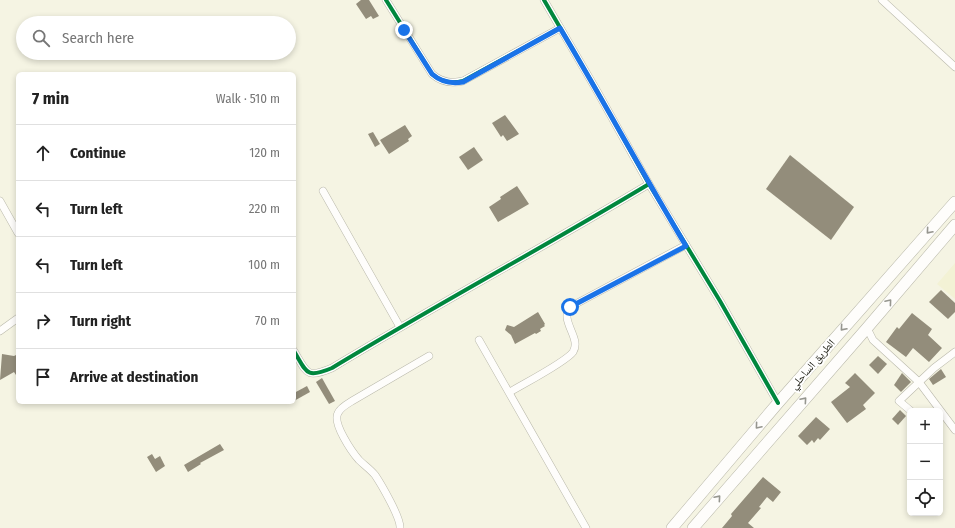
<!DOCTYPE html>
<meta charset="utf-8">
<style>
:root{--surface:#fff;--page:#f2f2f2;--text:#222;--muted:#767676;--line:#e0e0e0}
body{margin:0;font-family:"Fira Sans Condensed","Noto Naskh Arabic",sans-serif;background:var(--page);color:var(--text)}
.controls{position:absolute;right:12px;bottom:12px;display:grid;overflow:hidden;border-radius:6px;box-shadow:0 2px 6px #0003}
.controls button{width:36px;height:36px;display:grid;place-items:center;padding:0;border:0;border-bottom:1px solid var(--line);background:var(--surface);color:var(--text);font:20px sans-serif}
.stop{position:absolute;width:12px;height:12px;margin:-9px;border:3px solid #1a73e8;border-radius:50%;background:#fff}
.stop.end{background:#1a73e8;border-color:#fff;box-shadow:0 1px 4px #0008}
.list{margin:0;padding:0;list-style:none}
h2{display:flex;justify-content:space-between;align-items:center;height:52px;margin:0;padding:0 16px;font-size:17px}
h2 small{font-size:13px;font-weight:400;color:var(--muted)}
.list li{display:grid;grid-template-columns:26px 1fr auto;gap:12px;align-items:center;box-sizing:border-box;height:56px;padding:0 16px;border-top:1px solid var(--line)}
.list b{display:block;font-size:15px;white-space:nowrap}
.list em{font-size:13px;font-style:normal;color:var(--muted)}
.icon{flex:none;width:22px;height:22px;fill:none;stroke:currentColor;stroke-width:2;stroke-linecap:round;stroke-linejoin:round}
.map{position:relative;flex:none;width:955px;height:528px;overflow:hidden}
.search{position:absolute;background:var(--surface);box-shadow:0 2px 6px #0003;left:16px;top:16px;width:280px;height:44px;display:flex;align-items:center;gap:10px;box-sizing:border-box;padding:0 14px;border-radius:22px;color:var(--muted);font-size:15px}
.panel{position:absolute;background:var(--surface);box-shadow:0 2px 6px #0003;left:16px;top:72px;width:280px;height:332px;border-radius:6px}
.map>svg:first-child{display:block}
.built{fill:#f3f2d5}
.building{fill:#938d7b}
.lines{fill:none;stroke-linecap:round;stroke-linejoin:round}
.minor-casing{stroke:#bab9ab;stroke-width:8}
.highway-casing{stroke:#bab9ab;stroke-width:12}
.minor{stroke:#fefdfb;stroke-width:7}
.highway{stroke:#fefdfb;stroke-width:11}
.cycleway-casing{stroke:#fff;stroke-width:6}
.cycleway{stroke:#00873e;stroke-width:4}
.oneway{stroke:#96968f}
.route{stroke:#1a73e8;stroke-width:5}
.labels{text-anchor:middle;stroke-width:4;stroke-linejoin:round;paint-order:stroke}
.street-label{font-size:11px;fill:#17170c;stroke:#fff}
</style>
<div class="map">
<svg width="955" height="528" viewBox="0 0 955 528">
<rect width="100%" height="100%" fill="#f5f4e3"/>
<!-- built -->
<path class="built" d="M 955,263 L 955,299 L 937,284 Z"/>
<!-- building -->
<g class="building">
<path d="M 361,0 L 369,0 L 379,16 L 373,19 L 371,16 L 366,19 L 356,4 Z"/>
<path d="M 505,115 L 519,134 L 507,141 L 503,135 L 501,137 L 492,123 Z"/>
<path d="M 405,125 L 412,136 L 408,139 L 409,141 L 389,154 L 380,140 Z"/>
<path d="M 373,132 L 380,144 L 375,147 L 368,134 Z"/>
<path d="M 474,147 L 483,160 L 468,170 L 459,157 Z"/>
<path d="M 790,155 L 854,207 L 831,240 L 766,189 Z"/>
<path d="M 517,186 L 529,204 L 498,222 L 489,207 L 501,199 L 500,197 Z"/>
<path d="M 941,290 L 955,303 L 955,312 L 948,319 L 929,302 Z"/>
<path d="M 538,312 L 545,324 L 544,325 L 545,326 L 540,329 L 541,331 L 536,334 L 535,333 L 515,344 L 511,335 L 505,330 L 507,325 L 514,327 Z"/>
<path d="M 912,313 L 932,329 L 928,335 L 942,348 L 929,362 L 913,348 L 906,357 L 886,342 L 897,327 L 899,329 Z"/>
<path d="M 2,354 L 14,356 L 18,354 L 18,378 L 14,372 L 0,380 Z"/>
<path d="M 878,356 L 887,364 L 878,374 L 869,365 Z"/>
<path d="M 941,369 L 946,377 L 933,385 L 929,379 Z"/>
<path d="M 855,373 L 875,393 L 863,405 L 866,409 L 847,423 L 831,402 L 850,387 L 845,383 Z"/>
<path d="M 902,373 L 911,382 L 901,392 L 894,385 Z"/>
<path d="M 322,378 L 335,401 L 329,404 L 316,382 Z"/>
<path d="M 307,386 L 310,392 L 294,401 L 294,393 Z"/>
<path d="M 900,410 L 906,416 L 898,425 L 892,419 Z"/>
<path d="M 816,417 L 830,429 L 820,440 L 818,438 L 814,443 L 812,440 L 807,445 L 798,436 Z"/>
<path d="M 220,444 L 224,450 L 200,463 L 201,464 L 188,472 L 184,465 Z"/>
<path d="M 152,454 L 155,459 L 160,456 L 165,466 L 156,472 L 147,457 Z"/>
<path d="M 763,477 L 781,492 L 773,502 L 767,497 L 759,507 L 761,508 L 748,523 L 754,528 L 722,528 L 732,516 L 731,514 Z"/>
</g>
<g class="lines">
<!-- minor casing -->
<g class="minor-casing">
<g id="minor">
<path d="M 386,0 L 432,74 C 441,82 451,84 463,81 L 560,28"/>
<path d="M 544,0 L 597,91 L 649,184 L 720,301 L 778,403"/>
<path d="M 882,0 L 955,67"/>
<path d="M 323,191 L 400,327"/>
<path d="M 0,201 L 18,233"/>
<path d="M 867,328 L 873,340 L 919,382 L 955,430"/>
<path d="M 0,331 L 18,318"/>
<path d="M 479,340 L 586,528"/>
<path d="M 294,351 C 307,373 306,379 332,368 C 436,305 544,247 649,184"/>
<path d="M 510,392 C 523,384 566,362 573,352 C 582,338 559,321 570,307 L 686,245"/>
<path d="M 911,411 L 899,401 L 934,368 L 955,352"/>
<path d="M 400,528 C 401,518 381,484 375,475 C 370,469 364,465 359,460 C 352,452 332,423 338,413 C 340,408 347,404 352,401 L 429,356"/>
</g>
</g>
<!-- highway casing -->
<g class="highway-casing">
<g id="highway">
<path d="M 672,528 L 778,403 L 955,202"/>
<path d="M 693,528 L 867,328 L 955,225"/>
</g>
</g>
<!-- minor -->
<use href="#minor" class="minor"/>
<!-- highway -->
<use href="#highway" class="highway"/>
<!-- cycleway casing -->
<g class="cycleway-casing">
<g id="cycleway">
<path d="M 386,0 L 432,74 C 441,82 451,84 463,81 L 560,28"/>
<path d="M 544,0 L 597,91 L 649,184 L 720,301 L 778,403"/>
<path d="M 294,351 C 307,373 306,379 332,368 C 436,305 544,247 649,184"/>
</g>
</g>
<!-- cycleway -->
<use href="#cycleway" class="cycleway"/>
</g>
<!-- one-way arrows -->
<defs><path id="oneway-chevron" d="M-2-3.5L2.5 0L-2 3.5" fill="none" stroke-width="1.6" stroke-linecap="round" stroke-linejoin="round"/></defs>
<g class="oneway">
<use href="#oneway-chevron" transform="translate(929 231) rotate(131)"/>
<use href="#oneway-chevron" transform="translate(889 302) rotate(-50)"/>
<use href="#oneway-chevron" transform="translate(843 328) rotate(131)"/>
<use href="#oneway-chevron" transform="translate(804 400) rotate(-49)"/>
<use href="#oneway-chevron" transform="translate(758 426) rotate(130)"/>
<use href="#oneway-chevron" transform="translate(718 498) rotate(-49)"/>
</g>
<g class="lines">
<!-- route -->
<path class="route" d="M 404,30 L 432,74 C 441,82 451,84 463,82 L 560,28 C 603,100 643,174 686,246 L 570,307"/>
</g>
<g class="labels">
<!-- street labels -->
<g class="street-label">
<text transform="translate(812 364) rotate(-49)" y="4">الطريق الساحلي</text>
</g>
</g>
</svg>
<div class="controls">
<button>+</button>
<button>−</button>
<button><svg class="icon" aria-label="locate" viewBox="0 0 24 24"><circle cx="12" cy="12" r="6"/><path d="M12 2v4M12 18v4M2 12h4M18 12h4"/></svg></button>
</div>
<div class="stop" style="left:570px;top:307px"></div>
<div class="stop end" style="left:404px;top:30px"></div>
<div class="search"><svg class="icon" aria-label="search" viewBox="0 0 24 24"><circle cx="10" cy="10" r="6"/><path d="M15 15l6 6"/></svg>Search here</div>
<section class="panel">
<h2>7 min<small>Walk · 510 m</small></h2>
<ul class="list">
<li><svg class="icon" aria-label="ahead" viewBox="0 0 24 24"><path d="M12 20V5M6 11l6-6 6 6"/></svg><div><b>Continue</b></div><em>120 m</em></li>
<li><svg class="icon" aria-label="left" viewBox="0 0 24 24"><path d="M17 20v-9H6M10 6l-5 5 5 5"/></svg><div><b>Turn left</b></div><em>220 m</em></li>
<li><svg class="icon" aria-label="left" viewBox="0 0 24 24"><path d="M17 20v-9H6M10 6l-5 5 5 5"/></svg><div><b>Turn left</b></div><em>100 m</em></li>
<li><svg class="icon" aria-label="right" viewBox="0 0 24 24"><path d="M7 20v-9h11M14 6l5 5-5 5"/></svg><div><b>Turn right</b></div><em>70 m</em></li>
<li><svg class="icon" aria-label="arrive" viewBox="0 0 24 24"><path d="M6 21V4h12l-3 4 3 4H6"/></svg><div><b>Arrive at destination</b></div></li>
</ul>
</section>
</div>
